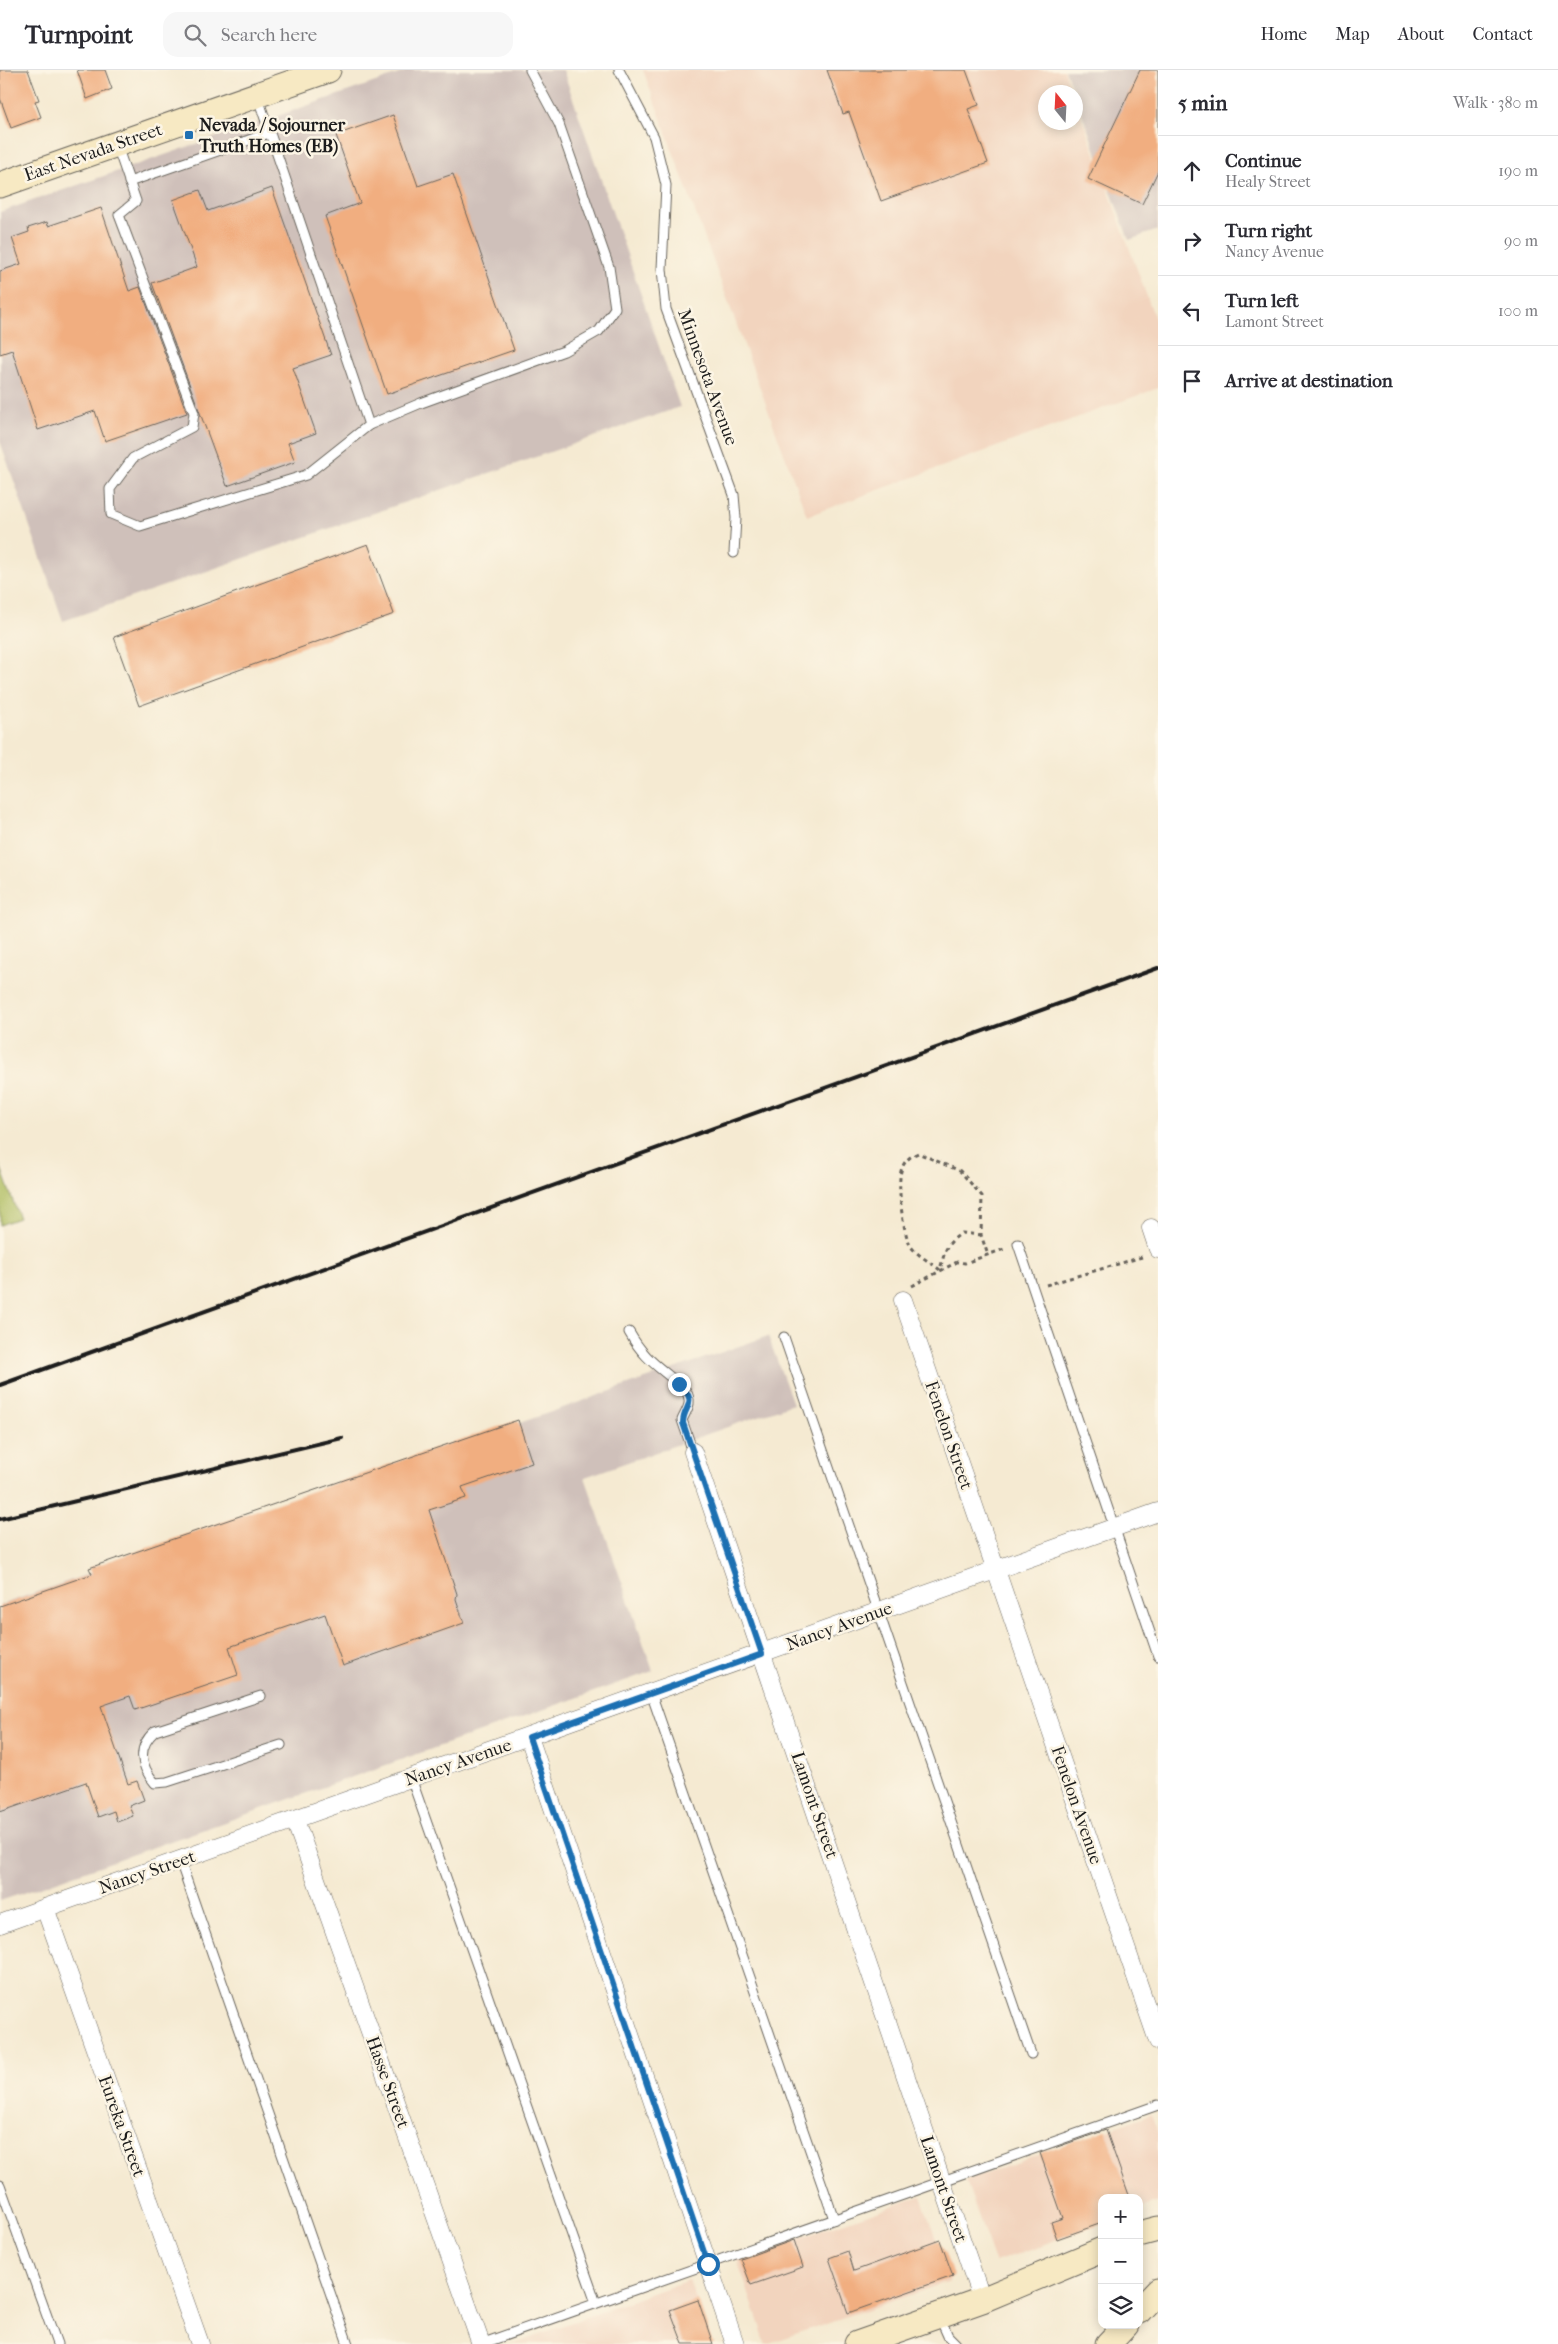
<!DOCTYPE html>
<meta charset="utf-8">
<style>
:root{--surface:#fff;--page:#f7f7f7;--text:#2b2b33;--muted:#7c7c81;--line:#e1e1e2}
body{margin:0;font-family:"IM FELL French Canon",serif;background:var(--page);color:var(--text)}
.controls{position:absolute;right:15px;bottom:15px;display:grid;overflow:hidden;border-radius:10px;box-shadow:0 2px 12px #0003}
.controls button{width:45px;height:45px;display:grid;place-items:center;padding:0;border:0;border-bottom:1px solid var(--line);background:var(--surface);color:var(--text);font:25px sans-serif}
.compass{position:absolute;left:1038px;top:15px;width:45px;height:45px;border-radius:50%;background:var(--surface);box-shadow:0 2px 12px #0003;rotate:342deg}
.stop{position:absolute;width:15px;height:15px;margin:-11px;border:4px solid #1f6fb2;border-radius:50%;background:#fff}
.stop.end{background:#1f6fb2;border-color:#fff;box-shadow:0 1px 5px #0008}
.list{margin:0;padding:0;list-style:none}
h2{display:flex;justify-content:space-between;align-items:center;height:65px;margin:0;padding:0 20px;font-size:21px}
h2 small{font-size:16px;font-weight:400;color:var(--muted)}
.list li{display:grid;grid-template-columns:32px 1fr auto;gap:15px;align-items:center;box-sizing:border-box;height:70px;padding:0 20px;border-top:1px solid var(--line)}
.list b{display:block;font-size:19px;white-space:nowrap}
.list p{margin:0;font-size:16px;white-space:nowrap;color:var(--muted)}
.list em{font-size:16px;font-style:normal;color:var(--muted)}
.icon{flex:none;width:28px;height:28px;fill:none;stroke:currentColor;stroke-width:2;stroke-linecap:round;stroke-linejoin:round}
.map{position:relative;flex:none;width:1158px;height:2274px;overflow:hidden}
header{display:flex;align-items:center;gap:30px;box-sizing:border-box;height:70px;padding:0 25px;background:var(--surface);border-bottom:1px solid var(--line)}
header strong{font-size:24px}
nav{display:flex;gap:28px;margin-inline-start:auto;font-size:18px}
.search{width:350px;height:45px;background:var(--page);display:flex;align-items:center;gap:12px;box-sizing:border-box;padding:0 18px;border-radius:15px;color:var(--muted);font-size:19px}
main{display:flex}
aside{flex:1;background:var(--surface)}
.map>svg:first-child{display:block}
.built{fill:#f2d4be}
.industrial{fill:#cfc0ba}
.green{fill:#adbc5e;stroke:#646c3d}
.building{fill:#f1ae80}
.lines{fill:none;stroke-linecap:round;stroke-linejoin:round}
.lane-casing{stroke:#68645c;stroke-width:11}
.street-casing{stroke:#68645c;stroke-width:19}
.secondary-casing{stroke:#68645c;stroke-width:27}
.path{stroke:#68645c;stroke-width:3;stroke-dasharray:4 4;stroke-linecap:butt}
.lane{stroke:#fff;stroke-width:9}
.street{stroke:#fff;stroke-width:18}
.secondary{stroke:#f7e9c3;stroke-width:25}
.rail{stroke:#1c1c1c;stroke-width:4}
.route{stroke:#1f6fb2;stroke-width:6}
.poi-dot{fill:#1f6fb2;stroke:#fcf5e5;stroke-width:2}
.labels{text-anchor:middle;stroke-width:5;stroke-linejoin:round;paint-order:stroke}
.poi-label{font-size:18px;font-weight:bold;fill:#1c1c1c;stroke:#fcf5e5;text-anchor:start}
.street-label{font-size:18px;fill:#1c1c1c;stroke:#fcf5e5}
</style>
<header>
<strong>Turnpoint</strong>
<div class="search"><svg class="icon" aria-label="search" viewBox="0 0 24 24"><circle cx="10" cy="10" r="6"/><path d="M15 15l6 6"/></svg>Search here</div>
<nav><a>Home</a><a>Map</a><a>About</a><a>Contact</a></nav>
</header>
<main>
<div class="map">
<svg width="1158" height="2274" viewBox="0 0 1158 2274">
<rect width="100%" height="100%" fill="#fcf5e5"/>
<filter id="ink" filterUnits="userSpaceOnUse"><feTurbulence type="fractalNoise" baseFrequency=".02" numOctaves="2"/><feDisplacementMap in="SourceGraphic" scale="10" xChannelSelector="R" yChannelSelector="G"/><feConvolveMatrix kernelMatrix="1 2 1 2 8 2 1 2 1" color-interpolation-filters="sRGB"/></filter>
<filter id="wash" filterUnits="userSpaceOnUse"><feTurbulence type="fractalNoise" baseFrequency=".0096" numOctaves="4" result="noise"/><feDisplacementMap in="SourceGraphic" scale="20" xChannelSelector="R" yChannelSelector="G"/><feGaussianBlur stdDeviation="1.12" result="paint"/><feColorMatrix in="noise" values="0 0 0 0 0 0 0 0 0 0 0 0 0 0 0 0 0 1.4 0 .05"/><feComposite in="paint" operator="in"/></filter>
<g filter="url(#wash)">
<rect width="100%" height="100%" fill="#f5ead2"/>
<!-- built -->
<g class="built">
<path d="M 643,0 L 1064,0 L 1072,22 L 1046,22 L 1046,52 L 1076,52 L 1076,32 L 1158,257 L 1158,318 L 807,446 Z"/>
<path d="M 1151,2044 L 1158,2063 L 1158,2132 L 1139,2139 L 1139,2128 L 1102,2128 L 1102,2153 L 995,2192 L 966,2111 Z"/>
<path d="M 921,2126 L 950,2211 L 766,2274 L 737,2189 Z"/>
<path d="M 689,2210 L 712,2274 L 511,2274 Z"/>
</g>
<!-- industrial -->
<g class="industrial">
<path d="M 410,0 L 563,0 L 680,337 L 63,551 L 0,371 L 0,142 Z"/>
<path d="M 1065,0 L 1158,0 L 1158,160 L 1129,170 L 1076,28 L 1076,22 L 1074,22 Z"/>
<path d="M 768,1266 L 793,1334 L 585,1407 L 653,1601 L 0,1831 L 0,1535 Z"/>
</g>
<!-- green -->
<path class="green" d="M 0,1095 L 19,1148 L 0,1155 Z"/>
<g id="blocks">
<!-- building -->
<g class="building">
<path d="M 0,0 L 28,0 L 39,30 L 35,31 L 41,47 L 11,58 L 0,28 Z"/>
<path d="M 77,0 L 105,0 L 112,19 L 87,29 Z"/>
<path d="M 827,0 L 966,0 L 979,35 L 968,39 L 988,93 L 881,131 L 849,42 L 843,44 Z"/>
<path d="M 1140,0 L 1158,0 L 1158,101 L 1142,134 L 1088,109 Z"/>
<path d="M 393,45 L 418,116 L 453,104 L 514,280 L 387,324 L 325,146 L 360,133 L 336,65 Z"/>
<path d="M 272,118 L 331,285 L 293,298 L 316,363 L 288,373 L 295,392 L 227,416 L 152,213 L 197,197 L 173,130 L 200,120 L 208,141 Z"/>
<path d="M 101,138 L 129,221 L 140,217 L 187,343 L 105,371 L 95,341 L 38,360 L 12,280 L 0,284 L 0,201 L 21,194 L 12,168 L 29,162 L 28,158 L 47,152 L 48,156 Z"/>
<path d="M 368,474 L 394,544 L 139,636 L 114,567 Z"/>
<path d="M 518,1350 L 532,1393 L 462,1417 L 466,1428 L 429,1440 L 457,1524 L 456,1529 L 464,1553 L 343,1596 L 325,1544 L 229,1577 L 238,1605 L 135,1640 L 130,1626 L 101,1636 L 128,1714 L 137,1711 L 144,1730 L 129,1736 L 133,1746 L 117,1752 L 114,1741 L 98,1747 L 86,1712 L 0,1742 L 0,1536 L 92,1504 L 89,1498 Z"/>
<path d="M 1106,2060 L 1130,2128 L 1102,2128 L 1102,2153 L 1057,2169 L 1051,2152 L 1063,2148 L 1040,2083 Z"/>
<path d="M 794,2170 L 803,2197 L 751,2215 L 741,2189 Z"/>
<path d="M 940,2170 L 953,2206 L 848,2243 L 829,2188 L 848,2181 L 854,2201 Z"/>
<path d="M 698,2230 L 713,2274 L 683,2274 L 670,2240 Z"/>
</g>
</g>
</g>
<g filter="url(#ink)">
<use href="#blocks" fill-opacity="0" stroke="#68645c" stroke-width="1"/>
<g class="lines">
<!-- lane casing -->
<g class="lane-casing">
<g id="lane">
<path d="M 619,0 L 654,67 L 666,115 L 662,199 L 666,239 L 734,425 L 736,448 L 734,483"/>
<path d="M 117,76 L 136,131 L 119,145 L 194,343 L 192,357 L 133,388 L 110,419 L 111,444 L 140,456 L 306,405 L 369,355 L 257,25"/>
<path d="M 129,112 L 269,63"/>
<path d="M 369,355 L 421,333 L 564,281 L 599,261 L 615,238 L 609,197 L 559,54 L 530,0"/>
<path d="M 1018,1174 L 1158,1586"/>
<path d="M 629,1262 C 647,1294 663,1298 686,1321 C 693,1333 687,1339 682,1350 L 693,1382"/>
<path d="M 784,1267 L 1031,1984"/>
<path d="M 651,1623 L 834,2149"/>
<path d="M 261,1626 L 155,1661 C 137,1677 140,1696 155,1713 L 167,1712 L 281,1675"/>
<path d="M 411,1708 L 596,2233"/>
<path d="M 180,1791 L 348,2274"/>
<path d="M 0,2115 L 57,2274"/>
<path d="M 940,2248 L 948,2266 L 956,2274"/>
<path d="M 481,2274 L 1158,2035"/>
</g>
</g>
<!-- street casing -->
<g class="street-casing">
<g id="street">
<path d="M 1151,1158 L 1158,1179"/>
<path d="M 903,1230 L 1158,1971"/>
<path d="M 693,1382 L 982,2230"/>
<path d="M 529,1667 L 735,2274"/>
<path d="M 295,1750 L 481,2274"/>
<path d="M 45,1838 L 200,2274"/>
<path d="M 0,1854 L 1158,1442"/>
</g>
</g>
<!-- secondary casing -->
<g class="secondary-casing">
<g id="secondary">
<path d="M 0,115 L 328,0"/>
<path d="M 1139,2164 L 1158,2159"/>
<path d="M 1139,2241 L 1158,2221"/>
<path d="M 857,2274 L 982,2230 L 1102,2180"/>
<path d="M 1108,2274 L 1126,2255"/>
</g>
</g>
<!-- path -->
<g class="path">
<path d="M 981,1165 L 962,1163 C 945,1174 945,1181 940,1200 C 932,1193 916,1185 910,1175 C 903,1162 896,1112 902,1098 C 905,1090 911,1086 918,1083 L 960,1101 L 982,1126 L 981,1165 L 988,1185"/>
<path d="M 1046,1215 L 1142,1187"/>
<path d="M 912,1216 L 957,1192 L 965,1193 L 1007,1178"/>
</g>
<!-- lane -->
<use href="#lane" class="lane"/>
<!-- street -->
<use href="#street" class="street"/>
<!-- secondary -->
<use href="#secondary" class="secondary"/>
<!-- rail -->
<g class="rail">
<path d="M 0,1315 L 1158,898"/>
<path d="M 0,1449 L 342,1368"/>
</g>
</g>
</g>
<g class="lines" filter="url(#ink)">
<!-- route -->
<path class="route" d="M 679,1314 C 700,1334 683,1335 683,1353 L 762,1584 L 529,1667 L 708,2194"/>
</g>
<!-- markers -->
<rect class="poi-dot" x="184" y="60" width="10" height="10" rx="2.5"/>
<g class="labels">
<!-- poi labels -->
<g class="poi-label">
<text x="199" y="61">Nevada / Sojourner<tspan x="199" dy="21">Truth Homes (EB)</tspan></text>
</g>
<!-- street labels -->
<g class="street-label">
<text transform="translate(93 82) rotate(-19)" y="6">East Nevada Street</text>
<text transform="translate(708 307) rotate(70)" y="6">Minnesota Avenue</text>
<text transform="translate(949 1365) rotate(71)" y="6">Fenelon Street</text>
<text transform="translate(839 1556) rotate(-20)" y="6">Nancy Avenue</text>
<text transform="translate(458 1692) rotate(-19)" y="6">Nancy Avenue</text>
<text transform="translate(815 1735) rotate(71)" y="6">Lamont Street</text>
<text transform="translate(1077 1735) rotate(71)" y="6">Fenelon Avenue</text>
<text transform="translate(147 1802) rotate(-19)" y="6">Nancy Street</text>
<text transform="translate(388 2012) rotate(70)" y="6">Hasse Street</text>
<text transform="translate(122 2056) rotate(70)" y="6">Eureka Street</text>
<text transform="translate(944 2119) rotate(71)" y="6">Lamont Street</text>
</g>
</g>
</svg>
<div class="controls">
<button>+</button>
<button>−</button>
<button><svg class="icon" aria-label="layers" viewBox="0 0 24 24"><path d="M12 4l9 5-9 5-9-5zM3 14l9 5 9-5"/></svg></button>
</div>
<svg class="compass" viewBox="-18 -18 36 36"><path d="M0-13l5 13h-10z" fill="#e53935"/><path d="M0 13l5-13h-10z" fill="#7c7c81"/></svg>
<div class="stop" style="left:708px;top:2194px"></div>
<div class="stop end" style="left:679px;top:1314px"></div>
</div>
<aside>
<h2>5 min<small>Walk · 380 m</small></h2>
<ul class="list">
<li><svg class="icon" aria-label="ahead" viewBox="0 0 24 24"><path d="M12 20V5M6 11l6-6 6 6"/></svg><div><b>Continue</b><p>Healy Street</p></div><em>190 m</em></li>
<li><svg class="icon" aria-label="right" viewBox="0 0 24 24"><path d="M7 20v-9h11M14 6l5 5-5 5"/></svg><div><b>Turn right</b><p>Nancy Avenue</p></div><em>90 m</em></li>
<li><svg class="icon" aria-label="left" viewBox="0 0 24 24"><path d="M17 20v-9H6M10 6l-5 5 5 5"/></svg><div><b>Turn left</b><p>Lamont Street</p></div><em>100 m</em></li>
<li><svg class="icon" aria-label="arrive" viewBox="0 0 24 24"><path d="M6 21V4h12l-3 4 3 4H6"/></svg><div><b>Arrive at destination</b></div></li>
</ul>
</aside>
</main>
